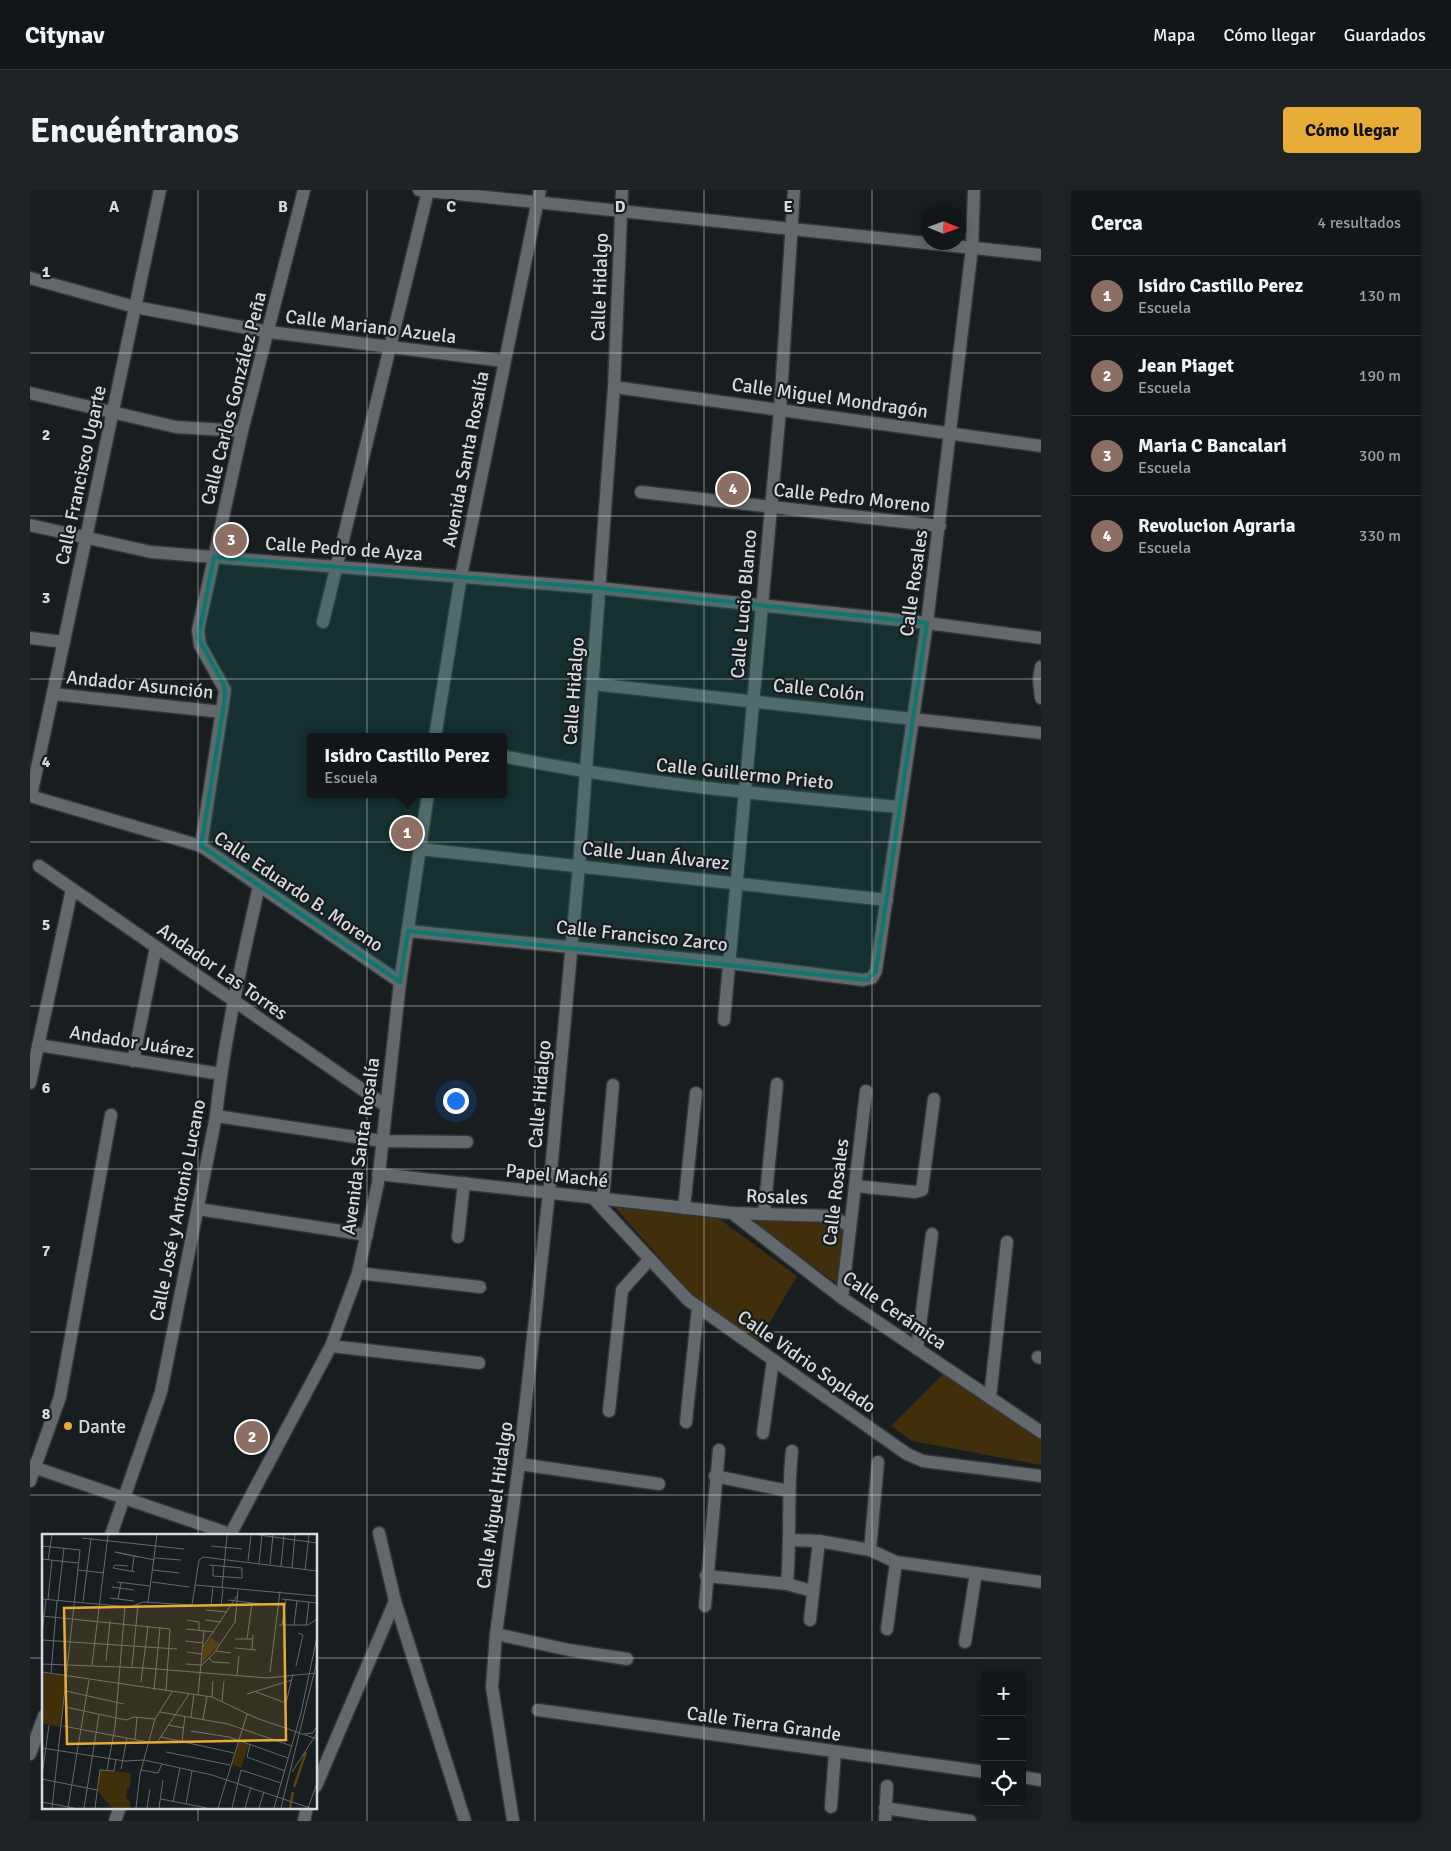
<!DOCTYPE html>
<html lang="es">
<meta charset="utf-8">
<style>
:root{--surface:#121618;--page:#1f2325;--text:#f1f3f6;--muted:#9c9fa2;--line:#313537;--accent:#e7ac37}
body{margin:0;font-family:Signika,sans-serif;background:var(--page);color:var(--text)}
.controls{position:absolute;right:15px;bottom:15px;display:grid;overflow:hidden;border-radius:5px;box-shadow:0 2px 12px #0003}
.controls button{width:45px;height:45px;display:grid;place-items:center;padding:0;border:0;border-bottom:1px solid var(--line);background:var(--surface);color:var(--text);font:25px sans-serif}
.compass{position:absolute;left:891px;top:15px;width:45px;height:45px;border-radius:50%;background:var(--surface);box-shadow:0 2px 12px #0003;rotate:91deg}
.you{position:absolute;left:425px;top:910px;width:18px;height:18px;margin:-12px;border:4px solid #fff;border-radius:50%;background:#1a73e8;box-shadow:0 0 0 8px #1a73e833}
.badge{display:grid;place-items:center;width:32px;height:32px;border-radius:50%;background:var(--accent);color:#fff;font-size:16px;font-weight:700}
.pin{position:absolute;translate:-50% -50%;border:2px solid #fff;box-shadow:0 1px 5px #0006}
.popup{position:absolute;left:277px;top:543px;width:200px;height:65px;box-sizing:border-box;display:grid;place-content:center;border-radius:5px;background:var(--surface);filter:drop-shadow(0 1px 4px #0005);font-size:16px;white-space:nowrap;color:var(--muted)}
.popup b{font-size:19px;color:var(--text)}
.popup::after{content:'';position:absolute;left:50%;top:100%;margin-left:-10px;border:10px solid transparent;border-top-color:var(--surface)}
.list{margin:0;padding:0;list-style:none}
h2{display:flex;justify-content:space-between;align-items:center;height:65px;margin:0;padding:0 20px;font-size:21px}
h2 small{font-size:16px;font-weight:400;color:var(--muted)}
.list li{display:grid;grid-template-columns:32px 1fr auto;gap:15px;align-items:center;box-sizing:border-box;height:80px;padding:0 20px;border-top:1px solid var(--line)}
.list b{display:block;font-size:19px;white-space:nowrap}
.list p{margin:0;font-size:16px;white-space:nowrap;color:var(--muted)}
.list em{font-size:16px;font-style:normal;color:var(--muted)}
.icon{flex:none;width:28px;height:28px;fill:none;stroke:currentColor;stroke-width:2;stroke-linecap:round;stroke-linejoin:round}
.map{position:relative;flex:none;width:1011px;height:1631px;overflow:hidden;border-radius:5px}
header{display:flex;align-items:center;gap:30px;box-sizing:border-box;height:70px;padding:0 25px;background:var(--surface);border-bottom:1px solid var(--line)}
header strong{font-size:24px}
nav{display:flex;gap:28px;margin-inline-start:auto;font-size:18px}
.intro{display:flex;align-items:center;justify-content:space-between;box-sizing:border-box;height:120px;padding:0 30px}
h1{margin:0;font-size:35px}
.button{padding:12px 22px;border-radius:5px;background:var(--accent);color:#111;font-size:18px;font-weight:700}
main{display:flex;gap:30px;padding:0 30px}
aside{flex:1;background:var(--surface);border-radius:5px;box-shadow:0 2px 12px #0003}
.map>svg:first-child{display:block}
.green{fill:#412f0c}
.lines{fill:none;stroke-linecap:round;stroke-linejoin:round}
.minor-casing{stroke:#333638;stroke-width:15}
.minor{stroke:#62686c;stroke-width:12}
.marked{fill:#0f766e;fill-opacity:0.2;stroke:#0f766e;stroke-width:4;stroke-linejoin:round}
.grid{fill:none;stroke:#d8dbdd;stroke-width:1;stroke-opacity:0.55}
.poi-dot{fill:#e7ac37;stroke:#181d20;stroke-width:2}
.labels{text-anchor:middle;stroke-width:4.5;stroke-linejoin:round;paint-order:stroke}
.street-label{font-size:19px;fill:#d8dbdd;stroke:#181d20}
.poi-label{font-size:19px;fill:#d8dbdd;stroke:#181d20;text-anchor:start}
.inset-river{fill:none;stroke:#5e430f;stroke-width:2.5}
.inset-road{fill:none;stroke:#65696c;stroke-width:1}
.view{fill:#e7ac37;fill-opacity:0.15;stroke:#e7ac37;stroke-width:2.5}
.inset-edge{fill:none;stroke:#d8dbdd;stroke-width:2.5}
.grid-label{font-size:16px;text-anchor:middle;font-weight:bold;fill:#d8dbdd;stroke:#181d20;stroke-width:4.5;stroke-linejoin:round;paint-order:stroke}
</style>
<header>
<strong>Citynav</strong>
<nav><a>Mapa</a><a>Cómo llegar</a><a>Guardados</a></nav>
</header>
<div class="intro"><h1>Encuéntranos</h1><a class="button">Cómo llegar</a></div>
<main>
<div class="map">
<svg width="1011" height="1631" viewBox="0 0 1011 1631">
<rect width="100%" height="100%" fill="#181d20"/>
<!-- green -->
<g class="green">
<path d="M 584,1016 L 685,1026 L 767,1086 L 727,1154 L 666,1109 Z"/>
<path d="M 713,1026 L 803,1028 L 817,1038 L 809,1095 Z"/>
<path d="M 915,1182 L 1011,1246 L 1011,1275 L 882,1251 L 861,1236 Z"/>
</g>
<g class="lines">
<!-- minor casing -->
<g class="minor-casing">
<g id="minor">
<path d="M 389,0 L 1011,65"/>
<path d="M 0,88 L 105,117 L 239,142 L 474,171"/>
<path d="M 584,197 L 1011,256"/>
<path d="M 0,203 L 146,237 L 212,241"/>
<path d="M 611,302 L 910,336"/>
<path d="M 0,335 L 121,362 L 569,398 L 897,433 L 1011,448"/>
<path d="M 293,432 L 398,1"/>
<path d="M 0,448 L 34,452"/>
<path d="M 1011,477 L 1009,489 L 1011,508"/>
<path d="M 563,494 L 1011,543"/>
<path d="M 23,504 L 192,522"/>
<path d="M 405,547 L 431,386 L 510,0"/>
<path d="M 473,566 C 604,593 736,605 869,617"/>
<path d="M 0,606 L 171,656 L 370,792"/>
<path d="M 1,606 L 130,0"/>
<path d="M 171,656 L 195,500 L 170,455 L 168,440 L 212,241 L 274,0"/>
<path d="M 390,659 L 857,710"/>
<path d="M 9,676 L 356,916"/>
<path d="M 378,741 L 699,773 L 833,790 L 842,788 L 846,781 L 897,433 L 942,58 L 944,0"/>
<path d="M 694,830 L 750,220 L 764,0"/>
<path d="M 8,855 L 191,884"/>
<path d="M 103,871 L 126,757"/>
<path d="M 0,893 L 42,699"/>
<path d="M 186,926 L 352,951 L 437,952"/>
<path d="M 348,984 L 702,1023 L 803,1026 L 819,1036"/>
<path d="M 825,996 L 885,1002 L 892,1000 L 904,909"/>
<path d="M 563,1008 L 658,1110 L 877,1264 L 893,1271 L 1011,1286"/>
<path d="M 573,1009 L 583,895"/>
<path d="M 654,1018 L 666,903"/>
<path d="M 168,1019 L 337,1045"/>
<path d="M 702,1023 L 812,1108 L 1011,1242"/>
<path d="M 734,1024 L 747,894"/>
<path d="M 428,1047 L 434,993"/>
<path d="M 328,1083 L 450,1097"/>
<path d="M 812,1108 L 836,901"/>
<path d="M 301,1156 L 449,1173"/>
<path d="M 887,1159 L 902,1044"/>
<path d="M 1008,1167 L 1011,1168"/>
<path d="M 960,1208 L 977,1052"/>
<path d="M 579,1221 L 592,1100 L 620,1069"/>
<path d="M 656,1232 L 668,1117"/>
<path d="M 733,1243 L 743,1170"/>
<path d="M 489,1274 L 629,1294"/>
<path d="M 0,1276 L 200,1344"/>
<path d="M 685,1286 L 758,1301"/>
<path d="M 0,1291 L 30,1207 L 81,925"/>
<path d="M 349,1343 L 365,1411 L 435,1631"/>
<path d="M 81,1345 L 131,1202 L 186,926 C 194,848 212,772 229,696"/>
<path d="M 200,1345 L 301,1156 L 328,1083 L 348,993 L 370,792 L 398,604"/>
<path d="M 761,1350 L 789,1351 L 840,1360 L 866,1372 L 1011,1392"/>
<path d="M 840,1360 L 848,1272"/>
<path d="M 676,1386 L 757,1394 L 782,1401"/>
<path d="M 757,1394 C 761,1349 757,1305 762,1261"/>
<path d="M 675,1416 L 689,1260"/>
<path d="M 780,1430 L 789,1351"/>
<path d="M 857,1439 L 866,1372"/>
<path d="M 466,1444 L 539,1460 L 597,1469"/>
<path d="M 935,1452 L 946,1383"/>
<path d="M 508,1520 L 955,1582"/>
<path d="M 0,1564 L 14,1526"/>
<path d="M 992,1587 L 1011,1590"/>
<path d="M 286,1596 L 365,1411"/>
<path d="M 801,1617 L 805,1562"/>
<path d="M 855,1618 L 940,1631"/>
<path d="M 85,1631 L 90,1617"/>
<path d="M 274,1631 L 277,1617"/>
<path d="M 483,1631 L 462,1497 L 466,1444 L 489,1274 L 519,1003 L 549,676 L 584,197 L 592,0"/>
<path d="M 855,1631 L 857,1596"/>
</g>
</g>
<!-- minor -->
<use href="#minor" class="minor"/>
</g>
<!-- marked area -->
<path class="marked" d="M 184,367 L 569,398 L 897,433 L 846,781 L 838,790 L 378,741 L 370,792 L 171,656 L 195,507 L 194,495 L 168,448 Z"/>
<!-- grid -->
<path class="grid" d="M 168,0 L 168,1345M 337,0 L 337,1631M 505,0 L 505,1631M 674,0 L 674,1631M 842,0 L 842,1631M 0,163 L 1011,163M 0,326 L 1011,326M 0,489 L 1011,489M 0,652 L 1011,652M 0,816 L 1011,816M 0,979 L 1011,979M 0,1142 L 1011,1142M 0,1305 L 1011,1305M 0,1468 L 14,1468M 286,1468 L 1011,1468M 168,1617 L 168,1631"/>
<!-- markers -->
<circle class="poi-dot" cx="38" cy="1236" r="5"/>
<g class="labels">
<!-- street labels -->
<g class="street-label">
<text transform="translate(569 97) rotate(-88)" y="7">Calle Hidalgo</text>
<text transform="translate(341 136) rotate(7)" y="7">Calle Mariano Azuela</text>
<text transform="translate(800 207) rotate(8)" y="7">Calle Miguel Mondragón</text>
<text transform="translate(203 208) rotate(-76)" y="7">Calle Carlos González Peña</text>
<text transform="translate(435 269) rotate(-79)" y="7">Avenida Santa Rosalía</text>
<text transform="translate(50 285) rotate(-78)" y="7">Calle Francisco Ugarte</text>
<text transform="translate(822 307) rotate(6)" y="7">Calle Pedro Moreno</text>
<text transform="translate(314 358) rotate(4)" y="7">Calle Pedro de Ayza</text>
<text transform="translate(883 393) rotate(-82)" y="7">Calle Rosales</text>
<text transform="translate(713 414) rotate(-85)" y="7">Calle Lucio Blanco</text>
<text transform="translate(110 494) rotate(6)" y="7">Andador Asunción</text>
<text transform="translate(789 499) rotate(6)" y="7">Calle Colón</text>
<text transform="translate(543 501) rotate(-86)" y="7">Calle Hidalgo</text>
<text transform="translate(715 583) rotate(6)" y="7">Calle Guillermo Prieto</text>
<text transform="translate(626 665) rotate(6)" y="7">Calle Juan Álvarez</text>
<text transform="translate(269 701) rotate(34)" y="7">Calle Eduardo B. Moreno</text>
<text transform="translate(612 745) rotate(6)" y="7">Calle Francisco Zarco</text>
<text transform="translate(193 781) rotate(35)" y="7">Andador Las Torres</text>
<text transform="translate(102 851) rotate(9)" y="7">Andador Juárez</text>
<text transform="translate(509 904) rotate(-85)" y="7">Calle Hidalgo</text>
<text transform="translate(330 956) rotate(-82)" y="7">Avenida Santa Rosalía</text>
<text transform="translate(527 985) rotate(6)" y="7">Papel Maché</text>
<text transform="translate(805 1002) rotate(-83)" y="7">Calle Rosales</text>
<text transform="translate(747 1006) rotate(2)" y="7">Rosales</text>
<text transform="translate(147 1020) rotate(-79)" y="7">Calle José y Antonio Lucano</text>
<text transform="translate(865 1120) rotate(35)" y="7">Calle Cerámica</text>
<text transform="translate(777 1171) rotate(35)" y="7">Calle Vidrio Soplado</text>
<text transform="translate(464 1315) rotate(-82)" y="7">Calle Miguel Hidalgo</text>
<text transform="translate(734 1533) rotate(8)" y="7">Calle Tierra Grande</text>
</g>
<!-- poi labels -->
<g class="poi-label">
<text x="48" y="1243">Dante</text>
</g>
</g>
<!-- overview -->
<g transform="translate(12 1344)">
<rect width="275" height="275" fill="#181d20"/>
<path d="M 169,104 L 178,109 L 160,129 L 161,115 ZM 0,139 L 24,142 L 19,193 L 0,189 ZM 197,207 L 207,210 L 199,234 L 189,230 ZM 58,235 L 89,239 L 88,254 L 85,255 L 84,264 L 88,267 L 88,274 L 70,274 L 56,257 Z" fill="#412f0c"/>
<path class="inset-river" d="M 252,253 L 264,218M 248,274 L 251,258"/>
<path class="inset-road" d="M 217,1 L 275,9M 40,4 L 142,15M 0,12 L 38,16 L 10,274M 169,12 L 200,15M 73,18 L 113,26M 73,18 L 96,23M 113,24 L 139,26M 0,25 L 36,29M 6,26 L 10,1M 206,27 L 209,1M 217,29 L 220,1M 228,30 L 231,1M 167,31 L 200,34 L 200,44 L 171,42 L 171,32M 86,32 L 73,31 L 71,34 L 93,38M 239,32 L 242,1M 250,34 L 253,1M 36,36 L 62,39M 111,36 L 137,39M 263,36 L 267,1M 90,38 L 92,23M 75,48 L 108,52M 110,48 L 147,53M 153,51 L 275,62M 70,53 L 92,56M 180,54 L 185,1M 68,64 L 92,67M 0,65 L 88,73 L 101,68 L 150,71 L 157,26 L 161,23 L 275,37M 6,65 L 10,26M 76,65 L 79,49M 240,65 L 275,69M 16,66 L 22,14M 186,66 L 219,70M 41,67 L 49,5M 106,68 L 115,1M 169,71 L 171,53M 179,72 L 181,55M 164,76 L 185,78M 0,82 L 128,95 L 124,157M 145,86 L 157,88 L 157,97M 163,86 L 179,88M 237,91 L 266,91 L 275,85M 240,91 L 244,66M 252,91 L 255,67M 264,92 L 267,68M 144,95 L 172,98M 0,101 L 4,65M 193,105 L 211,105M 205,105 L 210,69M 0,106 L 135,115M 143,107 L 161,109M 161,113 L 195,62M 193,114 L 214,116M 210,116 L 211,101M 174,117 L 189,119M 145,118 L 160,120M 167,124 L 171,128 L 188,129M 64,127 L 68,87M 0,130 L 102,134 L 225,144 L 275,139M 144,130 L 159,131M 50,131 L 66,1M 159,132 L 172,119 L 193,88 L 196,56M 254,132 L 261,101 L 256,99M 90,133 L 96,70M 0,138 L 170,163 L 214,184 L 275,205M 228,138 L 238,57M 9,139 L 15,66M 195,141 L 197,122M 99,148 L 106,92M 112,156 L 118,93M 24,157 L 82,170M 214,158 L 244,169 L 251,140M 205,160 L 250,146M 156,161 L 162,97M 170,163 L 171,147M 180,167 L 182,147M 23,173 L 84,186 L 92,183 L 113,185M 118,178 L 186,190 L 250,212M 149,183 L 152,160M 161,185 L 165,162M 126,191 L 142,194M 21,192 L 106,208M 149,197 L 187,203 L 246,224M 262,200 L 271,199 L 275,192M 119,203 L 192,219M 93,206 L 95,183M 116,207 L 147,160M 140,207 L 143,182M 208,211 L 205,223 L 243,237M 0,214 L 83,227 L 102,226 L 170,241 L 268,274M 124,218 L 188,231M 79,235 L 85,204M 65,236 L 73,193 L 83,72M 99,236 L 116,239 L 120,230M 250,238 L 275,199M 0,242 L 7,191M 0,245 L 55,256M 119,265 L 165,274M 0,268 L 32,274M 131,268 L 138,234M 144,270 L 150,237M 26,274 L 47,146M 42,274 L 57,181M 53,274 L 58,236 L 72,237 L 74,225M 94,274 L 98,240 L 113,185 L 130,158M 105,274 L 108,255M 117,274 L 121,246M 176,274 L 205,180M 190,274 L 199,236 L 239,249M 203,274 L 209,253M 217,274 L 222,258M 232,274 L 259,179 L 275,103M 239,274 L 275,127M 266,274 L 275,249"/>
<path class="view" d="M 242,70 L 244,206 L 25,210 L 22,74 Z"/>
<rect width="275" height="275" class="inset-edge"/>
</g>
<g class="grid-label">
<text x="84" y="22">A</text>
<text x="253" y="22">B</text>
<text x="421" y="22">C</text>
<text x="590" y="22">D</text>
<text x="758" y="22">E</text>
<text x="16" y="87">1</text>
<text x="16" y="250">2</text>
<text x="16" y="413">3</text>
<text x="16" y="577">4</text>
<text x="16" y="740">5</text>
<text x="16" y="903">6</text>
<text x="16" y="1066">7</text>
<text x="16" y="1229">8</text>
</g>
</svg>
<div class="controls">
<button>+</button>
<button>−</button>
<button><svg class="icon" aria-label="locate" viewBox="0 0 24 24"><circle cx="12" cy="12" r="6"/><path d="M12 2v4M12 18v4M2 12h4M18 12h4"/></svg></button>
</div>
<svg class="compass" viewBox="-18 -18 36 36"><path d="M0-13l5 13h-10z" fill="#e53935"/><path d="M0 13l5-13h-10z" fill="#9c9fa2"/></svg>
<div class="you"></div>
<div class="pin badge" style="left:377px;top:643px;background:#8d6e63">1</div>
<div class="popup"><b>Isidro Castillo Perez</b>Escuela</div>
<div class="pin badge" style="left:222px;top:1247px;background:#8d6e63">2</div>
<div class="pin badge" style="left:201px;top:350px;background:#8d6e63">3</div>
<div class="pin badge" style="left:703px;top:299px;background:#8d6e63">4</div>
</div>
<aside>
<h2>Cerca<small>4 resultados</small></h2>
<ul class="list">
<li><span class="badge" style="background:#8d6e63">1</span><div><b>Isidro Castillo Perez</b><p>Escuela</p></div><em>130 m</em></li>
<li><span class="badge" style="background:#8d6e63">2</span><div><b>Jean Piaget</b><p>Escuela</p></div><em>190 m</em></li>
<li><span class="badge" style="background:#8d6e63">3</span><div><b>Maria C Bancalari</b><p>Escuela</p></div><em>300 m</em></li>
<li><span class="badge" style="background:#8d6e63">4</span><div><b>Revolucion Agraria</b><p>Escuela</p></div><em>330 m</em></li>
</ul>
</aside>
</main>
